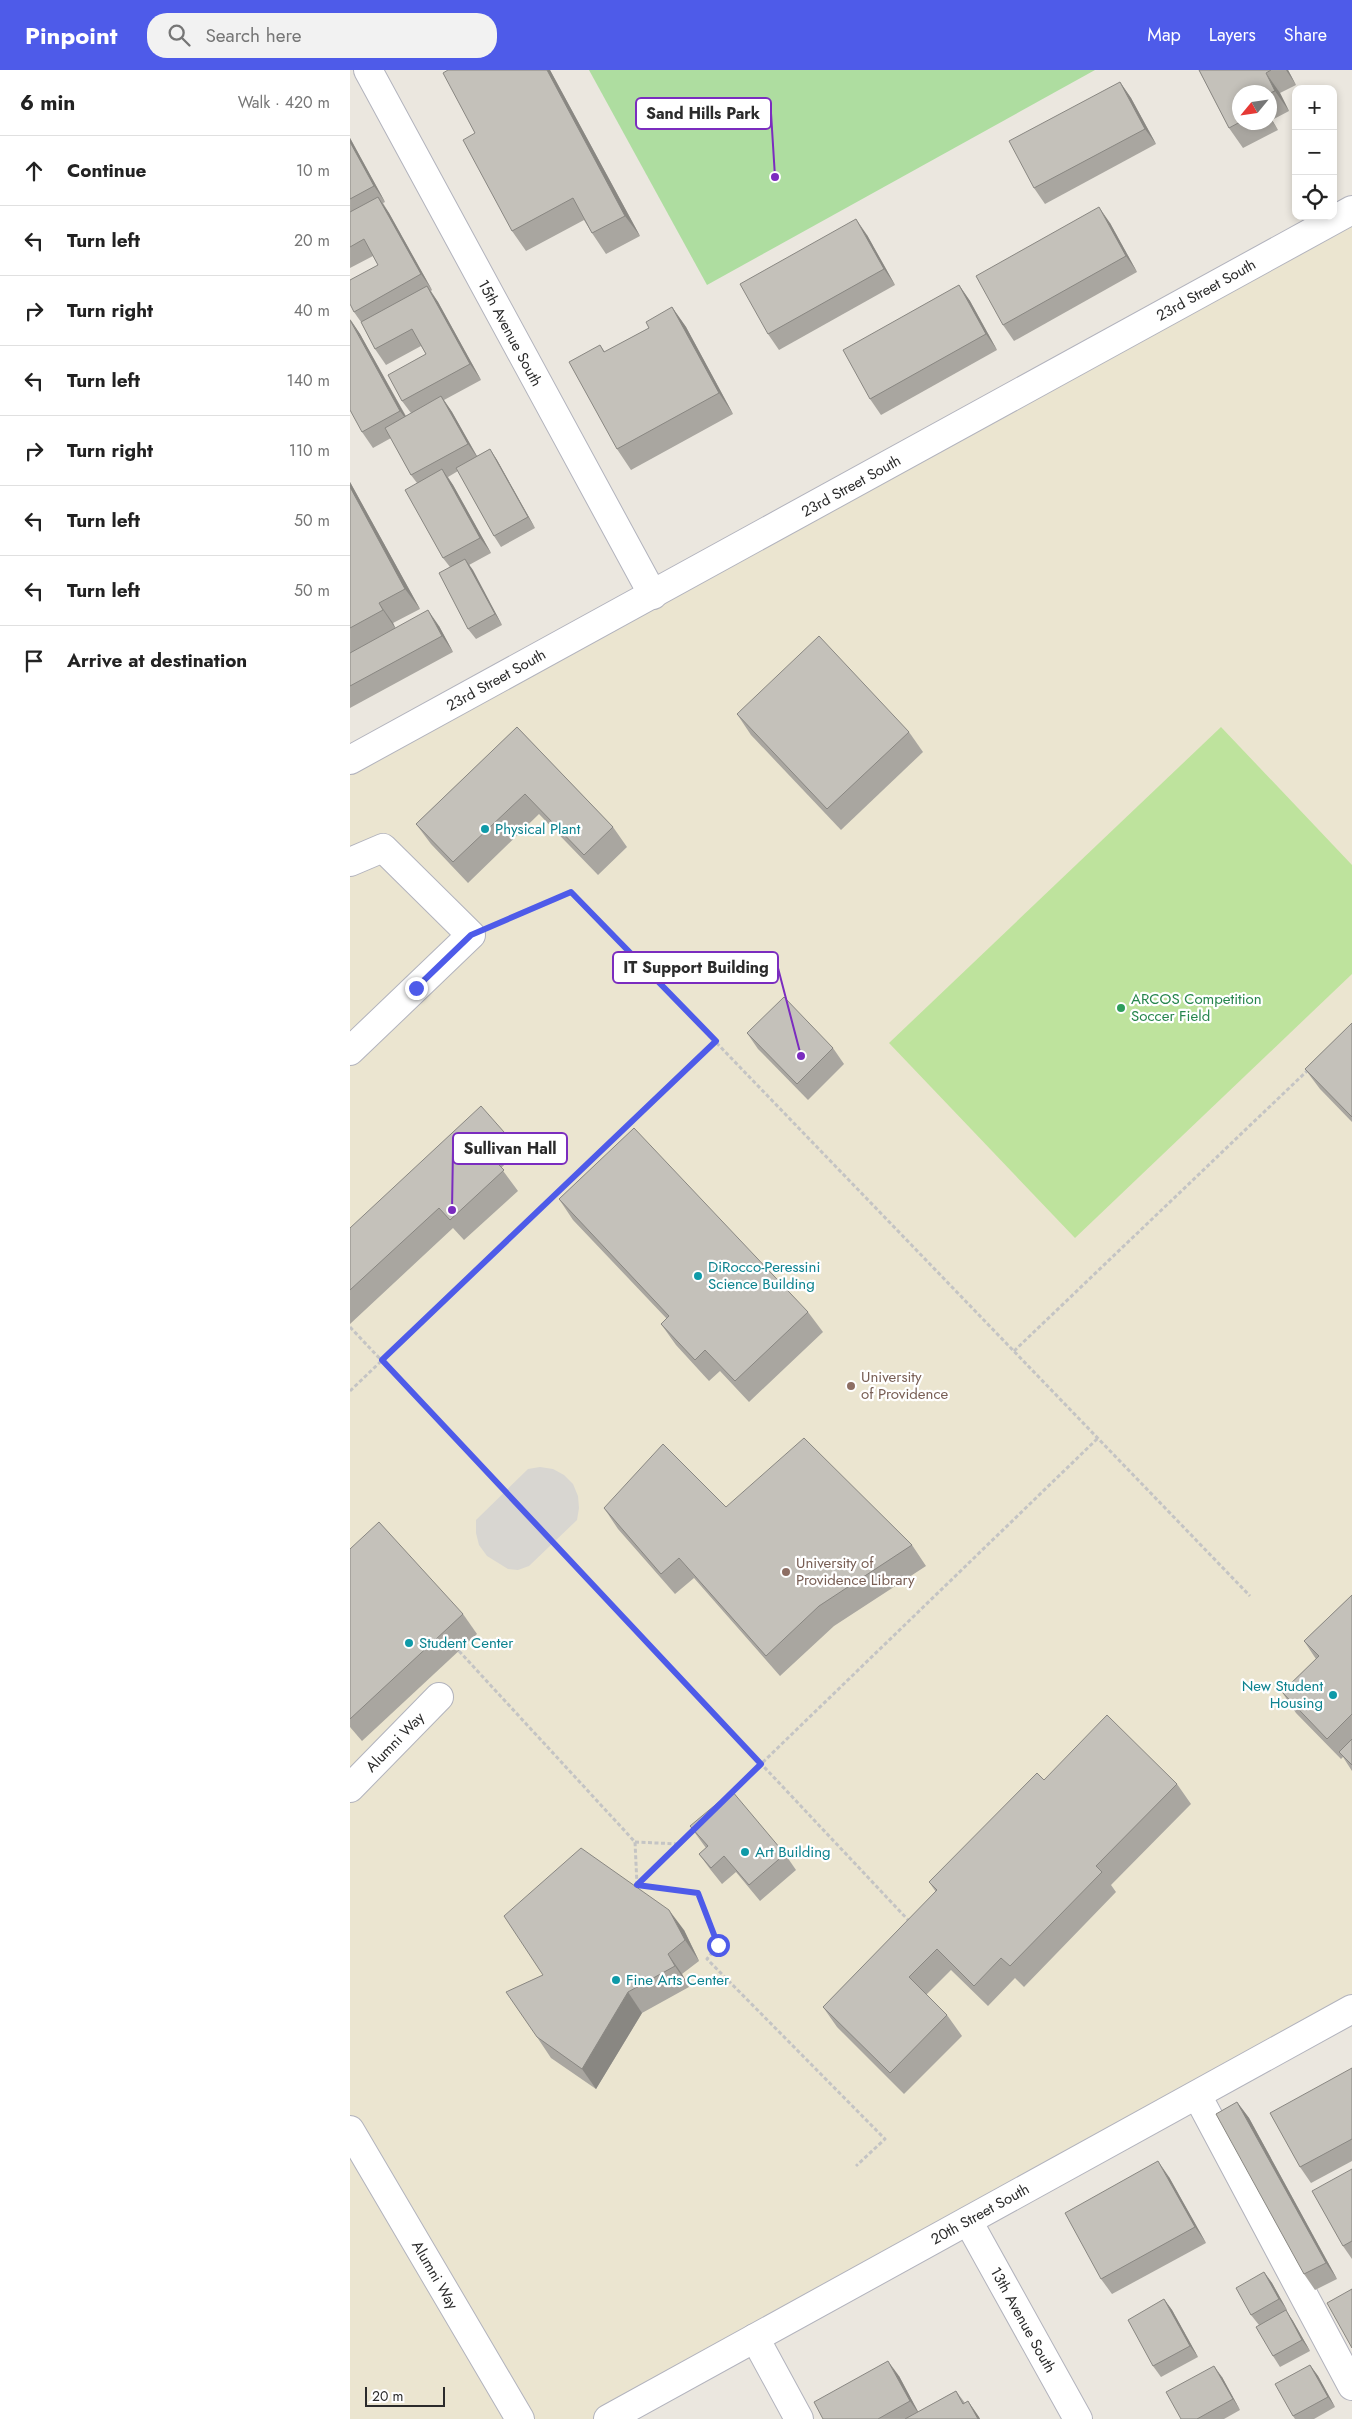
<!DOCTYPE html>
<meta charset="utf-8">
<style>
:root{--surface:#fff;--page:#f2f2f2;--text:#222;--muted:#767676;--line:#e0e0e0;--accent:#4e5be9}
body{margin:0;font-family:Jost,sans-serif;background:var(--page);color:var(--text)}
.controls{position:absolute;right:15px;top:15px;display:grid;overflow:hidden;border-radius:10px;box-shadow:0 2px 8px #0003}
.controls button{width:45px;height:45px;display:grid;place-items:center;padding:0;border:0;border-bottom:1px solid var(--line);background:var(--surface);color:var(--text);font:25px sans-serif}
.compass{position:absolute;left:882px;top:15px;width:45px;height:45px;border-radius:50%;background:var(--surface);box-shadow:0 2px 8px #0003;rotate:241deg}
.scale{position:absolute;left:15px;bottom:12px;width:80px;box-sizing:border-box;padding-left:5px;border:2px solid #2b2b2b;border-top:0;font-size:14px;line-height:18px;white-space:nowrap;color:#2b2b2b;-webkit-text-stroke:4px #fff;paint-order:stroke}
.stop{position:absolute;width:15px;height:15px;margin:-11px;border:4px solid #4e5be9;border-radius:50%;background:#fff}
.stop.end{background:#4e5be9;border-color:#fff;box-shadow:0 1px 5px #0008}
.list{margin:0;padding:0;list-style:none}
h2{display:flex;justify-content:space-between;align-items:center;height:65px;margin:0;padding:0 20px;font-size:21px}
h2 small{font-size:16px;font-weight:400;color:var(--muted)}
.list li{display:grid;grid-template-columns:32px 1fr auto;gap:15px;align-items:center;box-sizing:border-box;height:70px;padding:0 20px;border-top:1px solid var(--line)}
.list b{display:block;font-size:19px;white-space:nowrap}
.list em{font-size:16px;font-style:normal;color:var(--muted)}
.icon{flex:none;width:28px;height:28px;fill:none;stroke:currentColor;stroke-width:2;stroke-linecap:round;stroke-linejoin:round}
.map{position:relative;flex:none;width:1002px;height:2349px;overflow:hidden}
header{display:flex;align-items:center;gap:30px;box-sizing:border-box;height:70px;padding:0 25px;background:var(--accent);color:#fff}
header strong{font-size:24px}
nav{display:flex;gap:28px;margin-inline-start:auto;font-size:18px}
.search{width:350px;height:45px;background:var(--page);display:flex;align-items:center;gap:12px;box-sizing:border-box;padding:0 18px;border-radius:20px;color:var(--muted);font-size:19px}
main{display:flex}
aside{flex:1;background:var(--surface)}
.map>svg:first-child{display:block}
.education{fill:#ebe5d0}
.green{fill:#aedda0}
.pitch{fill:#bee39d}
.plaza{fill:#d8d6d1}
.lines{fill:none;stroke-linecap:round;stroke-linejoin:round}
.minor-casing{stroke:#b2b3bd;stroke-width:30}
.path{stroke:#c4c4c4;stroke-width:3;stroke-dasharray:4 2.5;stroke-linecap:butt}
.minor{stroke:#fff;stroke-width:28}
.wall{fill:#a9a6a0;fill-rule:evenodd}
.shaded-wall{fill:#898782}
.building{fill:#c4c1ba;stroke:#898782}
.route{stroke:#4e5be9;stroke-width:6}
.culture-dot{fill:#0f9aa8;stroke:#fff;stroke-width:2}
.leisure-dot{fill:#2e9e5b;stroke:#fff;stroke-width:2}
.education-dot{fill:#8d6e63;stroke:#fff;stroke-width:2}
.labels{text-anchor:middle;stroke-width:4.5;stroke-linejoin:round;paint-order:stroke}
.street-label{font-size:15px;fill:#2b2b2b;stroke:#fff}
.culture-label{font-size:15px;fill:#0d838f;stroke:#fff;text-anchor:start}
.leisure-label{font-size:15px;fill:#27864d;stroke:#fff;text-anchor:start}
.education-label{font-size:15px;fill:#785e54;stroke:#fff;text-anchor:start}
.leader{fill:none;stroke:#7b2cbf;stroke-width:2}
.callout-dot{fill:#7b2cbf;stroke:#fff;stroke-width:2}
.callout{fill:#fff;stroke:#7b2cbf;stroke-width:2}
.callout-label{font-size:16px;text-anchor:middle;font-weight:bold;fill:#2b2b2b}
</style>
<header>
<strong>Pinpoint</strong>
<div class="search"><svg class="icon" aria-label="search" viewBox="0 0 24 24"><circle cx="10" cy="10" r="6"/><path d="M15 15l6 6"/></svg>Search here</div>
<nav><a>Map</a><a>Layers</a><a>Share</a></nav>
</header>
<main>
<aside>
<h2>6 min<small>Walk · 420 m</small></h2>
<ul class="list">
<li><svg class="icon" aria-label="ahead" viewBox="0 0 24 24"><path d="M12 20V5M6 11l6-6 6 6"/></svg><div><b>Continue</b></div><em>10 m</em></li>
<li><svg class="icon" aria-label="left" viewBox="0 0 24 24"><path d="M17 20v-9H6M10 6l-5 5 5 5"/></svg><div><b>Turn left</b></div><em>20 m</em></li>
<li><svg class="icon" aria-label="right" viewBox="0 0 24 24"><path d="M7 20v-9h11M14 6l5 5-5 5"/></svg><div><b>Turn right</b></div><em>40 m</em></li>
<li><svg class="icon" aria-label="left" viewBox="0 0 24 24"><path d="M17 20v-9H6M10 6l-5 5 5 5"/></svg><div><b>Turn left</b></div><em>140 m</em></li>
<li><svg class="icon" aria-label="right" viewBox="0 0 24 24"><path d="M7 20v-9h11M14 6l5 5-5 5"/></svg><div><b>Turn right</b></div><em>110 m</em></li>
<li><svg class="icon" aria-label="left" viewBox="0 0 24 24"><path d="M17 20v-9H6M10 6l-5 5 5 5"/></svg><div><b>Turn left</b></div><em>50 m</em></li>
<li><svg class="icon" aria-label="left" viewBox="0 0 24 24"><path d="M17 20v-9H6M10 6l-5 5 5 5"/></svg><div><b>Turn left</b></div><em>50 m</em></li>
<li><svg class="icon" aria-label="arrive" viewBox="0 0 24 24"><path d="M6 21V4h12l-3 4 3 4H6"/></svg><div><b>Arrive at destination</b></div></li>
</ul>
</aside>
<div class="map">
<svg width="1002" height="2349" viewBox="0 0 1002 2349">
<rect width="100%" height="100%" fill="#ebe7df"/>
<!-- education -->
<path class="education" d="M 1002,138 L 1002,1942 L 254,2349 L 0,2349 L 0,690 Z"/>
<!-- green -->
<path class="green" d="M 239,0 L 745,0 L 357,215 Z"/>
<!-- pitch -->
<path class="pitch" d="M 871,657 L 1002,795 L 1002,904 L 725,1168 L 539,973 Z"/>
<!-- plaza -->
<path class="plaza" d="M 190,1397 L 203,1399 L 214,1405 L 223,1414 L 228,1426 L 229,1438 L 227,1450 L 179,1496 L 168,1500 L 158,1499 L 137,1486 L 129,1475 L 126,1463 L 126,1450 L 178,1399 Z"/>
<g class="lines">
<!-- minor casing -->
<g class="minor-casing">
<g id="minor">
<path d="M 18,0 L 303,525"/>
<path d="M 0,690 L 1002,140"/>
<path d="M 0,792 L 33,778 L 121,865 L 0,981"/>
<path d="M 0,1718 L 89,1627"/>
<path d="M 847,2025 L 1002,2316"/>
<path d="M 0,2060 L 170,2349"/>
<path d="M 618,2151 L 728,2349"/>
<path d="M 405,2268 L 449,2349"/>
<path d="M 258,2349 L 1002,1939"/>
</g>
</g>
<!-- path -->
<g class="path">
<path d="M 145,855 L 221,822 L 900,1526"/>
<path d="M 0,1257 L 560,1852"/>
<path d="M 664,1281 L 958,1000"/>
<path d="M 0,1321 L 365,971"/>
<path d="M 109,1581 L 285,1772 L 287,1815 L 348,1823 L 368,1875 L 357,1889 L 535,2069 L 506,2096"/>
<path d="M 380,1724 L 748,1368"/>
<path d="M 285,1772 L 329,1774"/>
<path d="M 287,1815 L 345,1758"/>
</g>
<!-- minor -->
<use href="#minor" class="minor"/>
</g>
<!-- wall -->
<g class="wall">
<path d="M 98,0 L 200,0 L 290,166 L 256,184 L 242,163 L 234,150 L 176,181 L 162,161 L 125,63 Z"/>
<path d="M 849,0 L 938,0 L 946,15 L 930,23 L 939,41 L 922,50 L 928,60 L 893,78 L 879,58 ZM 890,22 L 920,22 L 920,52 L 890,52 Z"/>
<path d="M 770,12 L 781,28 L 806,74 L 695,134 L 684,118 Z"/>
<path d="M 0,68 L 35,132 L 33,133 L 39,143 L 82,220 L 81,221 L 88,232 L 131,310 L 94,330 L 102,342 L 127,386 L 140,379 L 147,390 L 185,458 L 151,477 L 144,466 L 108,401 L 98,407 L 103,415 L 141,483 L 119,495 L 152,555 L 126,569 L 118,559 L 100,497 L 93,488 L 67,413 L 61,405 L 41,368 L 23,378 L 12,362 L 0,249 L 10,264 L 56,346 L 61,343 L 52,331 L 76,284 L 71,276 L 36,295 L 25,279 L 11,252 L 4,242 L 28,195 L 23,186 L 0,198 Z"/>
<path d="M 760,153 L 787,202 L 664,271 L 653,255 Z"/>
<path d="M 517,165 L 545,215 L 429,280 L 418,264 Z"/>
<path d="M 609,215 L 620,231 L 647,280 L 531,345 L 520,329 Z"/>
<path d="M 322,237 L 336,257 L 383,344 L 281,400 L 267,379 L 250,275 L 255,282 L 299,258 Z"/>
<path d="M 0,412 L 70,539 L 43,553 L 45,558 L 89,556 L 103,582 L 0,638 Z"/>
<path d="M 387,644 L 559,662 L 573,682 L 491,760 L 401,665 Z"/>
<path d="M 167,657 L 263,757 L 277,777 L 248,805 L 189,744 L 118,813 L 81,774 L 66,754 Z"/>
<path d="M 1002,953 L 1002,1052 L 970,1019 L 955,999 Z"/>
<path d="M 397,963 L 483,978 L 494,994 L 458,1030 L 408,979 Z"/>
<path d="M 154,1062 L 168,1082 L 151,1098 L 168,1121 L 114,1170 L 103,1158 L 0,1254 L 0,1158 Z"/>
<path d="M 209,1129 L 458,1242 L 473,1262 L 399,1332 L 370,1301 L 359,1311 L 326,1275 L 311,1254 L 317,1249 L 223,1150 Z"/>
<path d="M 376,1437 L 562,1475 L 576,1496 L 484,1556 L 430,1606 L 344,1508 L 325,1524 L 268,1459 L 254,1438 Z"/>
<path d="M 0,1479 L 113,1544 L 127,1564 L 12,1671 L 0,1657 Z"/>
<path d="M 1002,1525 L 1002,1701 L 993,1687 L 991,1689 L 946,1643 L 932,1622 L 966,1589 L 954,1571 Z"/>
<path d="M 694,1710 L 827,1714 L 841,1734 L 761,1815 L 766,1822 L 674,1917 L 665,1908 L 638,1936 L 601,1900 L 576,1925 L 597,1945 L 612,1966 L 554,2024 L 487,1957 L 473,1937 L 586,1822 L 579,1812 Z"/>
<path d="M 340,1756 L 435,1784 L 446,1800 L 410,1831 L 386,1802 L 372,1814 L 360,1799 L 349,1784 L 356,1778 Z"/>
<path d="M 334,1860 L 349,1891 L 332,1904 L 339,1917 L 292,1943 L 246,2019 L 201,1988 L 187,1967 Z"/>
<path d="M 1002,1998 L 1002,2091 L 961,2113 L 950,2097 Z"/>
<path d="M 887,2032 L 899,2048 L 987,2209 L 965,2220 L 954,2204 Z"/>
<path d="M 1002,2099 L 1002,2189 L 993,2176 Z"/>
<path d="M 819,2107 L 856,2173 L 762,2224 L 751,2209 Z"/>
<path d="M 914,2202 L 922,2213 L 937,2240 L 936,2241 L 943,2251 L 960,2281 L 930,2297 L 923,2286 L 909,2255 L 901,2245 Z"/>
<path d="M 814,2229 L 822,2240 L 848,2287 L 811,2307 L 803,2296 Z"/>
<path d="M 960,2295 L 968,2306 L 985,2337 L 964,2349 L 945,2349 L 943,2346 Z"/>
<path d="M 549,2306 L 568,2342 L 606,2321 L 615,2333 L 618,2331 L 630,2349 L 473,2349 Z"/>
<path d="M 872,2307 L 890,2340 L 874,2349 L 831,2349 Z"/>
</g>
<!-- shaded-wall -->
<g class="shaded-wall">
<path d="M 197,0 L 200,0 L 290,166 L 275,146 Z"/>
<path d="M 936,0 L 938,0 L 946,15 Z"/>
<path d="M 916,3 L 930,23 L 939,41 L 925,21 Z"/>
<path d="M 770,12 L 781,28 L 806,74 L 795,59 Z"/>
<path d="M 920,46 L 922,50 L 928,60 L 920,48 Z"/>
<path d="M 0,68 L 35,132 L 24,116 L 0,72 Z"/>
<path d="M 28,127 L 39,143 L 82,220 L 71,204 Z"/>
<path d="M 749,137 L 760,153 L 787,202 L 776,186 Z"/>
<path d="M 506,149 L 517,165 L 545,215 L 534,199 Z"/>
<path d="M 609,215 L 620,231 L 647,280 L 636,264 Z"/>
<path d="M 77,216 L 88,232 L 131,310 L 120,294 Z"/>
<path d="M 322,237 L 336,257 L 383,344 L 369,323 Z"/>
<path d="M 0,249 L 10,264 L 61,356 L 50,341 Z"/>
<path d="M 91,326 L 102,342 L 129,390 L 118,374 Z"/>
<path d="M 140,379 L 147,390 L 185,458 L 178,447 Z"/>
<path d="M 92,399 L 103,415 L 141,483 L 130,468 Z"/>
<path d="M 0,412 L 70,539 L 55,519 L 0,417 Z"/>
<path d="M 115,489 L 123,500 L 152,555 L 145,544 Z"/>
<path d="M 29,533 L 43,553 L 47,561 L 33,540 Z"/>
<path d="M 78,540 L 89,556 L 103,582 L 92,566 Z"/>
<path d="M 319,1840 L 334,1860 L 349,1891 L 335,1870 Z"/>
<path d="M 318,1884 L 332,1904 L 339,1917 L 325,1896 Z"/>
<path d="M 278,1922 L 292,1943 L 246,2019 L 232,1999 Z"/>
<path d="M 887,2032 L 899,2048 L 987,2209 L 976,2193 Z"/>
<path d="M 808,2091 L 819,2107 L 856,2173 L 845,2157 Z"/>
<path d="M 914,2202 L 922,2213 L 937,2240 L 929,2229 Z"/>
<path d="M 814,2229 L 822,2240 L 848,2287 L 840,2276 Z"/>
<path d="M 936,2240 L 943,2251 L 960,2281 L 952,2270 Z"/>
<path d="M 538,2291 L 549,2306 L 571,2347 L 560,2331 Z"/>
<path d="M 960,2295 L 968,2306 L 985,2337 L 978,2327 Z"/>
<path d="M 864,2296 L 872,2307 L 890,2340 L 883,2329 Z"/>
<path d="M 618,2331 L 629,2347 L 630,2349 L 628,2349 Z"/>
</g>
<!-- building -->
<g class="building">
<path d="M 98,0 L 197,0 L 275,146 L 242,163 L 223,128 L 162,161 L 113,70 L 125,63 L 93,3 Z"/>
<path d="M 849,0 L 921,0 L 916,3 L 925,21 L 920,23 L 920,22 L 890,22 L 890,52 L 879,58 Z"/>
<path d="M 770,12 L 795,59 L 684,118 L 659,71 Z"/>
<path d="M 0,72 L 24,116 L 0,129 Z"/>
<path d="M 28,127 L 71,204 L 4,242 L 0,234 L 0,210 L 28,195 L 14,169 L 0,177 L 0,142 Z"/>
<path d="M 749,137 L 776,186 L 653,255 L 626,206 Z"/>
<path d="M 506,149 L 534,199 L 418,264 L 390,214 Z"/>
<path d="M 609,215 L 636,264 L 520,329 L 493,280 Z"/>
<path d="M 77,216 L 120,294 L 52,331 L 38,305 L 76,284 L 62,259 L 25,279 L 11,252 Z"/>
<path d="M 322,237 L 369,323 L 267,379 L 219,292 L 250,275 L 254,282 L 299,258 L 296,252 Z"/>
<path d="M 0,250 L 50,341 L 12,362 L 0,340 Z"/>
<path d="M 91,326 L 118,374 L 61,405 L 35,358 Z"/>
<path d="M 140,379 L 178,447 L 144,466 L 106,398 Z"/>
<path d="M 92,399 L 130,468 L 93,488 L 55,420 Z"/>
<path d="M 0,417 L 55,519 L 29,533 L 33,540 L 0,558 Z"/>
<path d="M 115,489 L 145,544 L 118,559 L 89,503 Z"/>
<path d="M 78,540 L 92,566 L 0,616 L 0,583 Z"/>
<path d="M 469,566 L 559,662 L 477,739 L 387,644 Z"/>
<path d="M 167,657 L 263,757 L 234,785 L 175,724 L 103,792 L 66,754 Z"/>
<path d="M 434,927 L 483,978 L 447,1014 L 397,963 Z"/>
<path d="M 1002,953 L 1002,1047 L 955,999 Z"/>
<path d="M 131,1036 L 154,1062 L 134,1080 L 154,1100 L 100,1150 L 89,1138 L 0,1220 L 0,1158 Z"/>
<path d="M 284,1058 L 458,1242 L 385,1311 L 355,1280 L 345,1290 L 311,1254 L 319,1246 L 209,1129 Z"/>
<path d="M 454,1368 L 562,1475 L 469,1536 L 416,1586 L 329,1488 L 311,1504 L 254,1438 L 313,1374 L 376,1437 Z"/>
<path d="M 29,1452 L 113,1544 L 0,1649 L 0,1479 Z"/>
<path d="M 1002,1525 L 1002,1644 L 977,1669 L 932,1622 L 969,1586 L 954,1571 Z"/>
<path d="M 757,1645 L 827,1714 L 746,1796 L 752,1802 L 660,1896 L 651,1888 L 624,1916 L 587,1879 L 559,1907 L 597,1945 L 540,2003 L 473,1937 L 587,1820 L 579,1812 L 687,1703 L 694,1710 Z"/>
<path d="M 1002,1669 L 1002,1695 L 989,1682 Z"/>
<path d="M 382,1721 L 435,1784 L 399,1815 L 374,1786 L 361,1798 L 349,1784 L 358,1776 L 340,1756 Z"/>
<path d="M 231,1778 L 319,1840 L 335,1870 L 318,1884 L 325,1896 L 278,1922 L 232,1999 L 187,1967 L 156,1922 L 193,1905 L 154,1846 Z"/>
<path d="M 1002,1998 L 1002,2069 L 950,2097 L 920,2043 Z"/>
<path d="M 887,2032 L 976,2193 L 954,2204 L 866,2044 Z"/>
<path d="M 808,2091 L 845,2157 L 751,2209 L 715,2143 Z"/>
<path d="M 1002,2099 L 1002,2171 L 993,2176 L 962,2121 Z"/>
<path d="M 914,2202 L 929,2229 L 901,2245 L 886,2218 Z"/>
<path d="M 1002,2219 L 1002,2278 L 977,2233 Z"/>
<path d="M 814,2229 L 840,2276 L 803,2296 L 778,2250 Z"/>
<path d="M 936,2240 L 952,2270 L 923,2286 L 906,2257 Z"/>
<path d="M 538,2291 L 560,2331 L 528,2349 L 473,2349 L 464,2332 Z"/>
<path d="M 960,2295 L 978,2327 L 943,2346 L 925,2314 Z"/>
<path d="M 864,2296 L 883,2329 L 847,2349 L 831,2349 L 816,2322 Z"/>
<path d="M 606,2321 L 613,2334 L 618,2331 L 628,2349 L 555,2349 Z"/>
</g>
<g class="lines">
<!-- route -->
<path class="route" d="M 66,918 L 121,865 L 221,822 L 366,971 L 32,1290 L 411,1694 L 287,1815 L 348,1823 L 368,1875"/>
</g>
<!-- markers -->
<g class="culture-dot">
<circle cx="135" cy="759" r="5"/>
<circle cx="348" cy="1206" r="5"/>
<circle cx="59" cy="1573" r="5"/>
<circle cx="983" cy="1625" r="5"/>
<circle cx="395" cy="1782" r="5"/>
<circle cx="266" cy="1910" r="5"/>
</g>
<circle class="leisure-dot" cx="771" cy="938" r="5"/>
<g class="education-dot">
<circle cx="501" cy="1316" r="5"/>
<circle cx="436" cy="1502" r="5"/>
</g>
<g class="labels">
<!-- street labels -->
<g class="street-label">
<text transform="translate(856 220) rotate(-29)" y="5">23rd Street South</text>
<text transform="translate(160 263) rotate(62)" y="5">15th Avenue South</text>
<text transform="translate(501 416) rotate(-29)" y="5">23rd Street South</text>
<text transform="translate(146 610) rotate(-29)" y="5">23rd Street South</text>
<text transform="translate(45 1672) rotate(-46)" y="5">Alumni Way</text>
<text transform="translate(630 2144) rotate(-29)" y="5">20th Street South</text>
<text transform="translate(85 2205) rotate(60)" y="5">Alumni Way</text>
<text transform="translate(673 2250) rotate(61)" y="5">13th Avenue South</text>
</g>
<!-- culture labels -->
<g class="culture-label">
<text x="145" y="764">Physical Plant</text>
<text x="358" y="1202">DiRocco-Peressini<tspan x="358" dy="17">Science Building</tspan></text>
<text x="69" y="1578">Student Center</text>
<text x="973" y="1621" text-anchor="end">New Student<tspan x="973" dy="17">Housing</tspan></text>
<text x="405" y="1787">Art Building</text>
<text x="276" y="1915">Fine Arts Center</text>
</g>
<!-- leisure labels -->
<g class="leisure-label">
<text x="781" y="934">ARCOS Competition<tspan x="781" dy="17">Soccer Field</tspan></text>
</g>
<!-- education labels -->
<g class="education-label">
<text x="511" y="1312">University<tspan x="511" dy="17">of Providence</tspan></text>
<text x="446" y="1498">University of<tspan x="446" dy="17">Providence Library</tspan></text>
</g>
</g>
<!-- callouts -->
<path class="leader" d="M425 107L421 43M451 986L428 898M102 1140L103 1079"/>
<g class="callout-dot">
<circle cx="425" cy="107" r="5"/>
<circle cx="451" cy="986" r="5"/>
<circle cx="102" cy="1140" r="5"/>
</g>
<g class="callout">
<rect x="286" y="28" width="135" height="31" rx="5"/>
<rect x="263" y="882" width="165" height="31" rx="5"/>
<rect x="103" y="1063" width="114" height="31" rx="5"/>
</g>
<g class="callout-label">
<text x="353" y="49">Sand Hills Park</text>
<text x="346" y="903">IT Support Building</text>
<text x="160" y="1084">Sullivan Hall</text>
</g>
</svg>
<div class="controls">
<button>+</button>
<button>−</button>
<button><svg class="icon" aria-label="locate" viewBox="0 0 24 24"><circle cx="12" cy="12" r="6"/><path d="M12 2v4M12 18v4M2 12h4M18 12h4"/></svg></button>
</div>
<svg class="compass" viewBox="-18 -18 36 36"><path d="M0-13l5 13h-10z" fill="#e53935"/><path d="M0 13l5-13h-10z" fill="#767676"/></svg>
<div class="scale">20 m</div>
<div class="stop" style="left:368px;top:1875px"></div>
<div class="stop end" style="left:66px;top:918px"></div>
</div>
</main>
